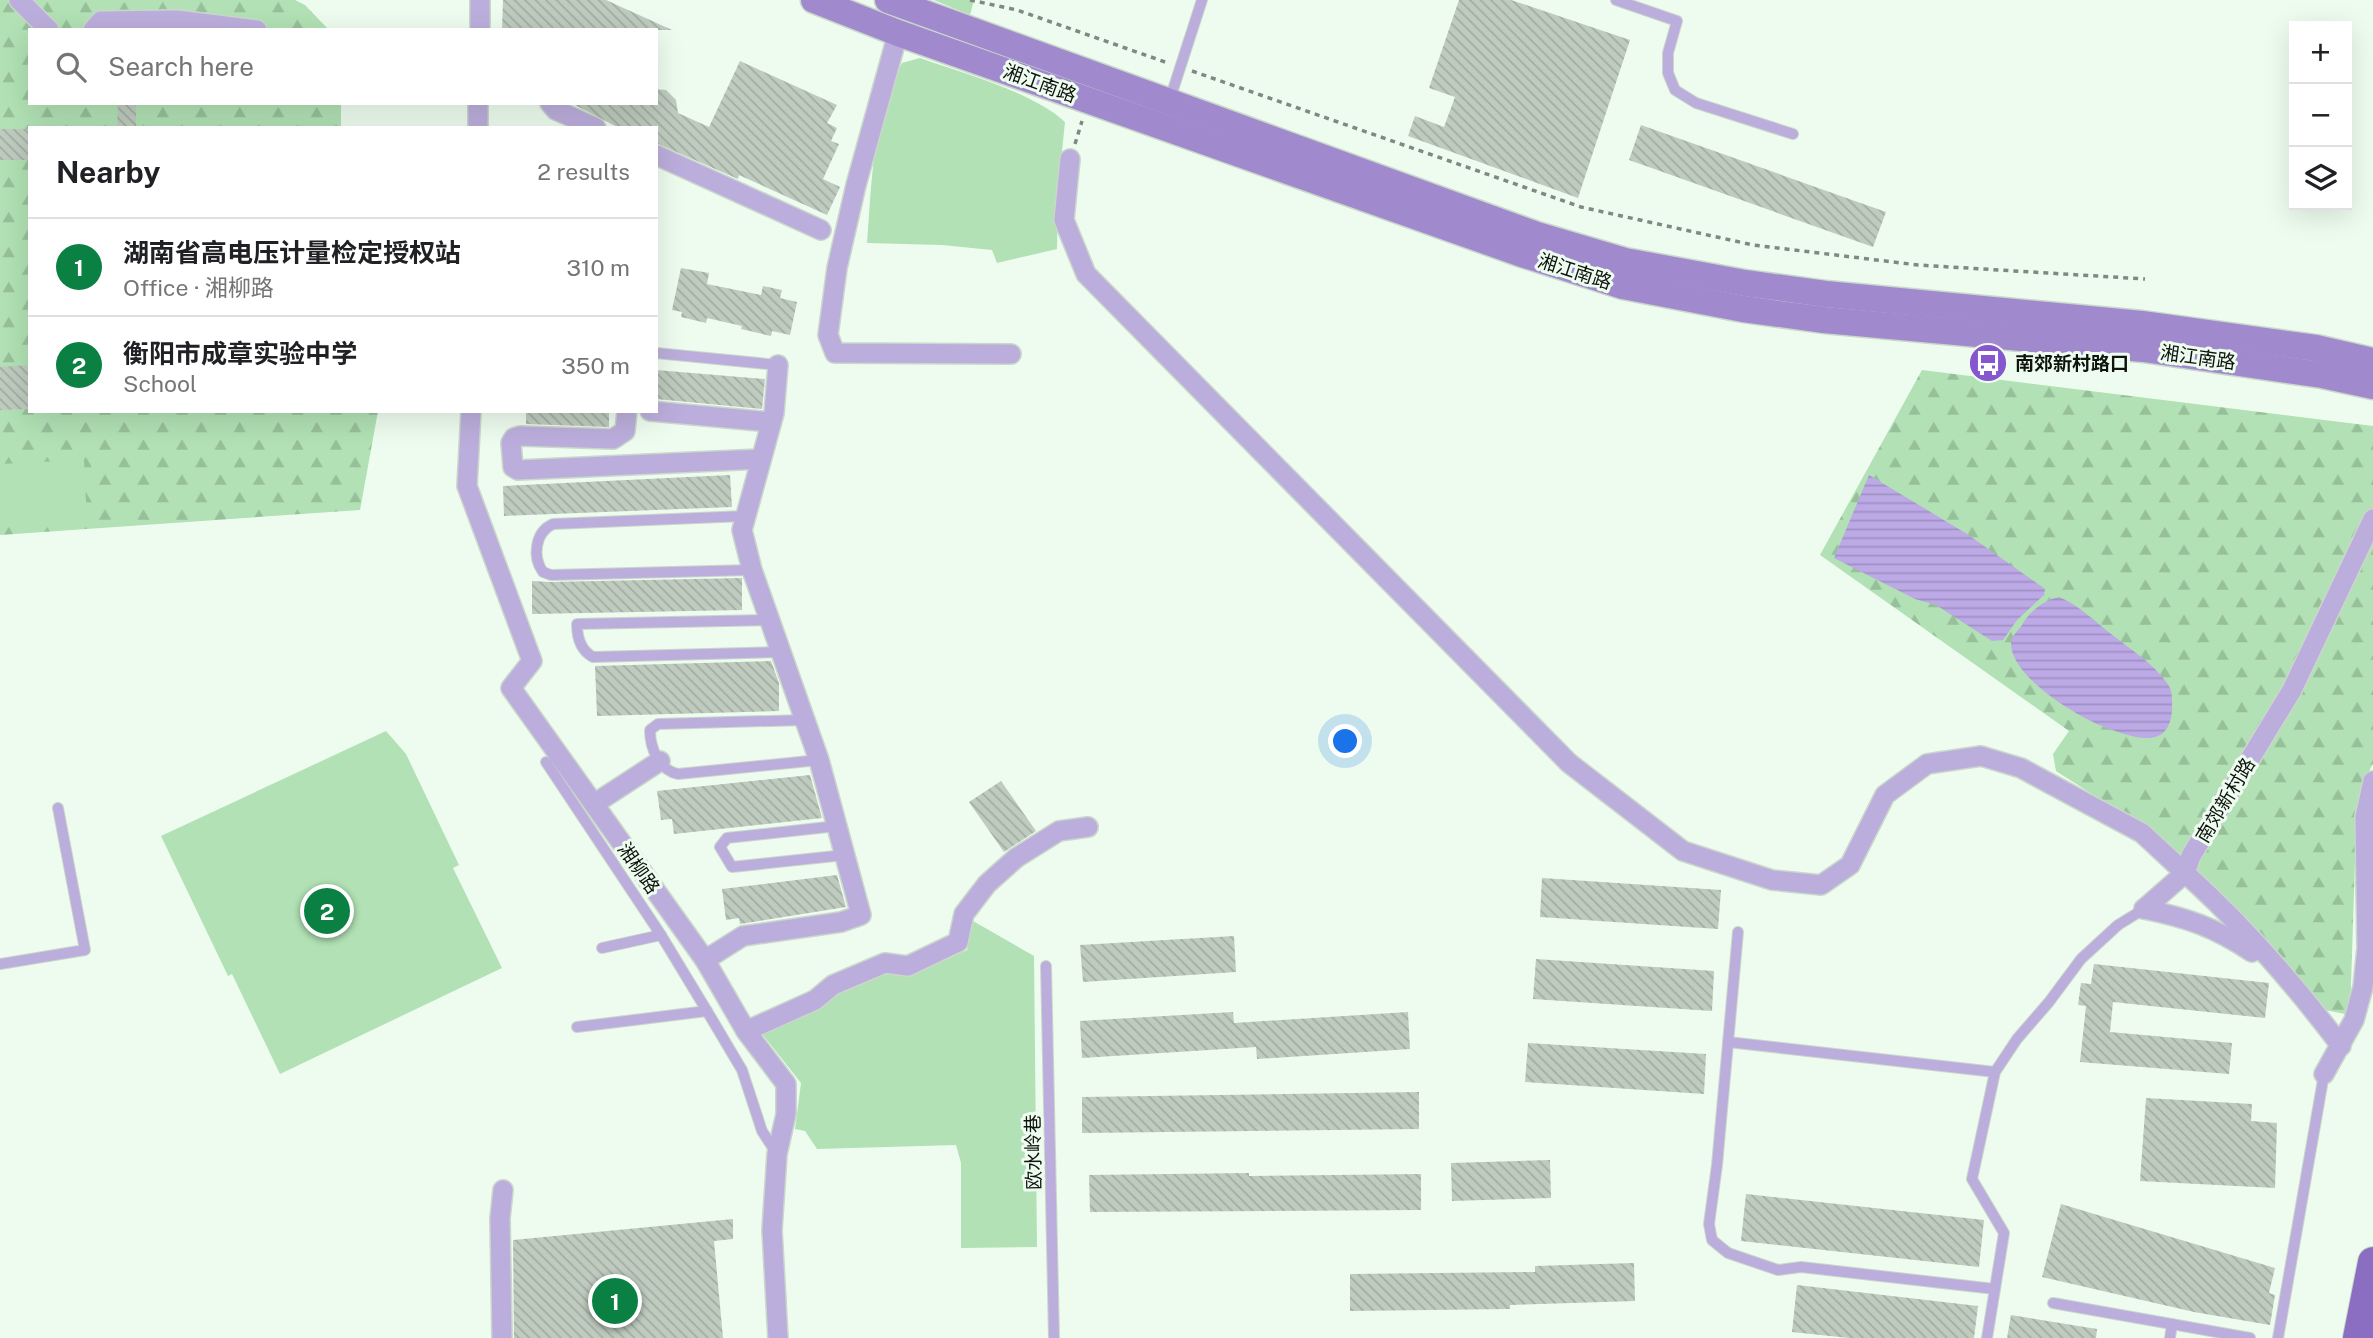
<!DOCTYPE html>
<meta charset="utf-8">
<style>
:root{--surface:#fff;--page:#f2f2f2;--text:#202124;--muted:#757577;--line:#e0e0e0;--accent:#0b8043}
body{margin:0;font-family:"Public Sans","Noto Sans SC",sans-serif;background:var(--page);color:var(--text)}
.controls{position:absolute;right:21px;top:21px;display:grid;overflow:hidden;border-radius:0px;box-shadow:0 7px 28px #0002}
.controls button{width:63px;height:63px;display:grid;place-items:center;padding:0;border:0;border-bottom:2px solid var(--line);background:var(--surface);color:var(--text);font:35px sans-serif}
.you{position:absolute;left:1346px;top:742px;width:24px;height:24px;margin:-18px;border:5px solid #fff;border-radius:50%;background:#1a73e8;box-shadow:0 0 0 10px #1a73e833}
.badge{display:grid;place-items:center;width:46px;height:46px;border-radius:50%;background:var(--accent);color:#fff;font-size:23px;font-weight:700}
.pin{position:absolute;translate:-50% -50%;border:4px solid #fff;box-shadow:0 2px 7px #0006}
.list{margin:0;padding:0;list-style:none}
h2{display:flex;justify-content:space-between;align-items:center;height:91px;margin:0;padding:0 28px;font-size:30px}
h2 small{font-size:23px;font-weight:400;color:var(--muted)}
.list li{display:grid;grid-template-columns:46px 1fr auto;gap:21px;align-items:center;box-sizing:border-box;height:98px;padding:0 28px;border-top:2px solid var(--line)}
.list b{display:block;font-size:26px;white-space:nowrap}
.list p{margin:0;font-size:23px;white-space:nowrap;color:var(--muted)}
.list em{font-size:23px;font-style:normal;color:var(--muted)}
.icon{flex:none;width:38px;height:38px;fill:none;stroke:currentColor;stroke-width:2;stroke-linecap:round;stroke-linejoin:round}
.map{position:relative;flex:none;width:2373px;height:1338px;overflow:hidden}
.search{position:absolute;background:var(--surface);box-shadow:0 7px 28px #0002;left:28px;top:28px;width:630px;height:77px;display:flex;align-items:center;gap:18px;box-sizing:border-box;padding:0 24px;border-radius:0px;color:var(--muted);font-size:26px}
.panel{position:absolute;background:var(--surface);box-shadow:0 7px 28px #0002;left:28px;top:126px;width:630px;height:287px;border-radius:0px}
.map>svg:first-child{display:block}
.forest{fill:url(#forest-firs)}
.green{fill:#b1e1b4}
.water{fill:url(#water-rules)}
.building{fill:url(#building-back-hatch)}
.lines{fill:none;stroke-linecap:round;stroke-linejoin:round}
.service-casing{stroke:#cad7cb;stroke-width:12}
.minor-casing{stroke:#cad7cb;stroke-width:22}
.secondary-casing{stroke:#cad7cb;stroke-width:29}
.primary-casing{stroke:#cad7cb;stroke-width:32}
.path{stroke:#7f8980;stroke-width:3.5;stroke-dasharray:5 5;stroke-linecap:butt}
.service{stroke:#bcaedc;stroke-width:10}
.minor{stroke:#bcaedc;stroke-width:19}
.secondary{stroke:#a08acd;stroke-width:26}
.primary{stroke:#8b6ec1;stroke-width:30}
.labels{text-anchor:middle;stroke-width:6;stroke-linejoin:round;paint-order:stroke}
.street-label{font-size:19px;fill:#0e130e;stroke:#eefcef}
.poi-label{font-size:19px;font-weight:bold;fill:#0e130e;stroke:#eefcef;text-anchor:start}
</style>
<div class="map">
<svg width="2373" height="1338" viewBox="0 0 2373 1338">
<defs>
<pattern id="forest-firs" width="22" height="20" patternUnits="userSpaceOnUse" patternTransform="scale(1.75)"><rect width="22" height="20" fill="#b1e1b4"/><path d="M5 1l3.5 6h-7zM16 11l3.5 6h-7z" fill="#97c09a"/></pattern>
<pattern id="water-rules" width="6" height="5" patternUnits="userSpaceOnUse" patternTransform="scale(1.75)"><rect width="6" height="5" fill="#bca9e6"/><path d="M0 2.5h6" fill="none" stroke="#a091c4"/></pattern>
<pattern id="building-back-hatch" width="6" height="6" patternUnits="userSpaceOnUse" patternTransform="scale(1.75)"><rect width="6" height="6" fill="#becbbe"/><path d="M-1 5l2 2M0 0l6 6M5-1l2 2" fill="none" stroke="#a2ada2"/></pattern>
</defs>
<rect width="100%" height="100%" fill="#eefcef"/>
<!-- forest -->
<g class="forest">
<path d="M 0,0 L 295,0 L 305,5 L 329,30 L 30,30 L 30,103 L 341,103 L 341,128 L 30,128 L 30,411 L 378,411 L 360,510 L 0,535 Z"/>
<path d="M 1922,370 L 2373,426 L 2373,764 L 2361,786 L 2356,831 L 2350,1015 L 2325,1010 L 2156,835 L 2056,771 L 2053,754 L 2069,731 L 1820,555 Z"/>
</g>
<!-- green -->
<g class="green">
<path d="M 934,0 L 974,0 L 970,15 Z"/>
<path d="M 920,58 C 962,73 1033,92 1065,122 L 1058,189 L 1057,249 L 997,263 L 992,250 L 942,245 L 867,243 C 872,182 872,117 902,63 Z"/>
<path d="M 84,460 L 87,523 L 0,527 L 0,464 Z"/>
<path d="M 386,731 L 406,754 L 459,865 L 453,868 L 502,968 L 280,1074 L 232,974 L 228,976 L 161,836 Z"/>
<path d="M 973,921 L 1034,956 L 1037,1247 L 961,1248 L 961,1163 L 956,1145 L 817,1149 L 805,1131 L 795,1129 L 801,1083 L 763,1035 L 766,1030 L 837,993 L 884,973 L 908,977 L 967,950 Z"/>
</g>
<!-- water -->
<g class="water">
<path d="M 1869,475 L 1967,534 L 2045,589 L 2044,595 L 2017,620 L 2003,640 L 1992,641 L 1936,605 L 1915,599 L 1834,558 Z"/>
<path d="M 2059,597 C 2080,606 2093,620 2111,634 C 2131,650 2152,662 2167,683 C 2173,691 2172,699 2172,709 C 2170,751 2134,738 2107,728 C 2079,718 2009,676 2011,642 C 2012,635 2018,631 2022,625 C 2030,611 2044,600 2059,597 Z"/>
</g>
<!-- building -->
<g class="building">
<path d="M 503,0 L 606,0 L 672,30 L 502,30 Z"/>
<path d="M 1459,0 L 1511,0 L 1630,40 L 1578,198 L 1408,136 L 1415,116 L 1444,127 L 1455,97 L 1429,88 Z"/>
<path d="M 740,61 L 837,105 L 827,123 L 837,128 L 831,141 L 839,144 L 823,179 L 840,187 L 827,215 L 739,175 L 738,179 L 656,143 L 656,128 L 619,128 L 571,103 L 621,103 L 620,106 L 626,103 L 656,103 L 656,89 L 666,90 L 676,100 L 678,113 L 709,127 Z"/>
<path d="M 118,103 L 136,103 L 136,128 L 117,128 Z"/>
<path d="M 1641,125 L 1886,212 L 1873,247 L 1629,160 Z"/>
<rect x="0" y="129" width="30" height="31"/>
<path d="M 681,268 L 709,273 L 707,284 L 761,295 L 763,286 L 782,290 L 780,298 L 797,302 L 790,335 L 772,331 L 771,336 L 741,329 L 742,326 L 707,318 L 706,323 L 681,317 L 682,312 L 672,310 Z"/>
<path d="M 30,365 L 30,409 L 0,410 L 0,367 Z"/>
<path d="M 656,370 L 765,379 L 762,409 L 656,399 Z"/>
<path d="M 526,411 L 609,411 L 609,427 L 526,424 Z"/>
<path d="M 730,475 L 732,507 L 504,516 L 503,486 Z"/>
<path d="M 742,578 L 742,610 L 532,614 L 532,581 L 551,582 Z"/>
<path d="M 771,661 L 779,683 L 779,711 L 597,716 L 595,666 Z"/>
<path d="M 810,775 L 822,818 L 674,834 L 672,819 L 661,820 L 657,791 Z"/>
<path d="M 1001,781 L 1036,831 L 1004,852 L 969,802 Z"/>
<path d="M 837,875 L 846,907 L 740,924 L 739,918 L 726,920 L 722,889 Z"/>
<path d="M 1542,878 L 1721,890 L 1718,929 L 1540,917 Z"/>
<path d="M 1234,936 L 1236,972 L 1083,982 L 1080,945 Z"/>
<path d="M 1536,959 L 1714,971 L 1712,1011 L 1533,999 Z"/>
<path d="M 2094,964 L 2269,983 L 2265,1018 L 2113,1002 L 2110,1032 L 2232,1043 L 2229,1074 L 2080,1062 L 2086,1006 L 2078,1005 L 2081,983 L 2091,984 Z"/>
<path d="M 1233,1012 L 1234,1023 L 1408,1012 L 1410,1049 L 1257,1059 L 1256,1047 L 1082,1058 L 1080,1021 Z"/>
<path d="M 1528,1043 L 1706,1054 L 1704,1094 L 1525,1082 Z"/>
<path d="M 1419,1092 L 1419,1129 L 1082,1133 L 1082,1097 Z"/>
<path d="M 2146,1098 L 2252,1104 L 2251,1121 L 2277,1123 L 2275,1188 L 2140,1181 Z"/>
<path d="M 1550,1160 L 1551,1198 L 1452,1201 L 1451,1163 Z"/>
<path d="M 1249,1173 L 1249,1176 L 1421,1174 L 1421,1210 L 1090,1212 L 1089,1175 Z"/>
<path d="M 1746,1194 L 1984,1220 L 1979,1267 L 1741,1241 Z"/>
<path d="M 2061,1204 L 2275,1268 L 2269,1293 L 2275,1295 L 2270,1325 L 2194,1312 L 2042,1277 Z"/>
<path d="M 733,1219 L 733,1239 L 714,1241 L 723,1338 L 514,1338 L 513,1240 Z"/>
<path d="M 1634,1263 L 1635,1301 L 1510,1305 L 1510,1309 L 1350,1311 L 1350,1274 L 1535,1272 L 1535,1266 Z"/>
<path d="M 1797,1285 L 1978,1306 L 1974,1338 L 1849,1338 L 1792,1332 Z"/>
<path d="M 2011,1315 L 2097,1329 L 2096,1338 L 2007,1338 Z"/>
</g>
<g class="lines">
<!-- service casing -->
<g class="service-casing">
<g id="service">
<path d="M 1616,0 L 1677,21 L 1668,53 L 1668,73 L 1675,90 L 1696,103 L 1793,134"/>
<path d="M 1170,99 L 1202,0"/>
<path d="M 656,353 L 778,365"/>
<path d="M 745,516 L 553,524 C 535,532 532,557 543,572 L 551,575 L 752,570"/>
<path d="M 770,620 L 577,624 C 577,637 580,650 593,657 L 781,652"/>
<path d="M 805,720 L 658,724 L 650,730 C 650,748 659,770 678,774 L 819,760"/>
<path d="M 546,762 L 661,935 L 707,1011 L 742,1070 L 762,1131 L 777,1154"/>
<path d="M 837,826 L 727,838 L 720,847 L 732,867 L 845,855"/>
<path d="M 1738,932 L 1717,1165 L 1709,1224 L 1712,1240 L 1728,1253 L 1778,1270 L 1801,1267 L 1995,1289"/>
<path d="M 602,948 L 661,935"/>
<path d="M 0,964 L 85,950 L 58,808"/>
<path d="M 1046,966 L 1054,1338"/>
<path d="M 577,1027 L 707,1011"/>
<path d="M 1728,1042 L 1995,1072"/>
<path d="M 2053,1303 L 2250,1338"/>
<path d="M 1987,1338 L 2004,1233 L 1972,1179 L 1995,1072 L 2017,1039 L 2049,1002 L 2081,959 L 2118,925 L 2144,909"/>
<path d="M 2170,1338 L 2172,1324"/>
<path d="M 2278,1338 L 2324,1074"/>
</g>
</g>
<!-- minor casing -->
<g class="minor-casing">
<g id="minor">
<path d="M 19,0 L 49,30"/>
<path d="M 93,30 L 101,21 L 177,20 L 257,30"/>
<path d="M 480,30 L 480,0"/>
<path d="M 898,33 L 856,185 L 837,268 L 828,335 L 835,353 L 1011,354"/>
<path d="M 550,103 L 556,110 L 596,128"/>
<path d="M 478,128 L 478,103"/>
<path d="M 656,155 L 821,230"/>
<path d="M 1070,159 L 1064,220 L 1086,274 L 1569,763 L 1683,851 L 1772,880 L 1821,885 L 1850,865 L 1885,795 L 1927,764 L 1981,756 L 2021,768 L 2142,833 L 2185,873 L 2144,909"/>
<path d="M 471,411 L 467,486 L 532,661 L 511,688 L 705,960 L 746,1031 L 786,1084 L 786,1114 L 777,1154 L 772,1230 L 778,1338"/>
<path d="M 627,411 L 625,431 L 613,439 L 520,436 L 514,438 L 511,443 L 513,467 L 518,470 L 761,459"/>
<path d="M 650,411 L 771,422"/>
<path d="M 594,804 L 660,761"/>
<path d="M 2144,909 C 2188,918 2214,927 2252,952"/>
<path d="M 705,960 L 743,936 L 841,922 L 861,915 L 819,760 L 752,570 L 742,530 L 774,413 L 778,365"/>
<path d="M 746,1031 L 815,1000 L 833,985 L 885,963 L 908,966 L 958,942 L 964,914 L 987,884 L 1016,858 L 1059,831 L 1088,827"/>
<path d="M 2341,1046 C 2295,985 2242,924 2185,873 L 2191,856 L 2292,690 L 2373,519"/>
<path d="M 2324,1074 L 2354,1020 L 2363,987 L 2367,948 L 2365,817 L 2373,781"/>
<path d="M 502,1338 L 500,1218 L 503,1190"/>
</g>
</g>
<!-- secondary casing -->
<g class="secondary-casing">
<g id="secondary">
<path d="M 814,0 L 898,33 L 1522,254 L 1623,286 L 1743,309 L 1824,320 L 2143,349 L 2322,375 L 2373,386"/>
<path d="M 888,0 L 1537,235 L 1625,261 L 1745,283 L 1826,294 L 2142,324 L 2316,348 L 2373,361"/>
</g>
</g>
<!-- primary casing -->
<g class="primary-casing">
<path id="primary" d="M 2358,1338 L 2373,1262"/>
</g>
<!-- path -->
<g class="path">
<path d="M 970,0 L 1017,10 L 1168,63"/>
<path d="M 1192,71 L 1581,207 L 1753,245 L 1918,265 L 2145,279"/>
<path d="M 1075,144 L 1082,121"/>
</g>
<!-- service -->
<use href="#service" class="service"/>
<!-- minor -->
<use href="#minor" class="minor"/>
<!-- secondary -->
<use href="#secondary" class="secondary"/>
<!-- primary -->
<use href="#primary" class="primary"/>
</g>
<!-- icons -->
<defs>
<g id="bus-disc" transform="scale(2.0125)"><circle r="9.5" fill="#8656cf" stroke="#eefcef"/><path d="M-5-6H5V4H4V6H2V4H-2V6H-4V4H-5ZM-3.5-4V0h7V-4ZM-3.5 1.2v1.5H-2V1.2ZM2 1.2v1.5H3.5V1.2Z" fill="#fff"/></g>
</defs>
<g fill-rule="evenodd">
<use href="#bus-disc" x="1988" y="363"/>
</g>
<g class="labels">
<!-- street labels -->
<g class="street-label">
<text transform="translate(1040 83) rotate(20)" y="7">湘江南路</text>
<text transform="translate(1575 271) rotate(18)" y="7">湘江南路</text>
<text transform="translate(2198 357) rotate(8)" y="7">湘江南路</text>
<text transform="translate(2225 800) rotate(-59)" y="7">南郊新村路</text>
<text transform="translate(639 868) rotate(55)" y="7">湘柳路</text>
<text transform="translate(1033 1152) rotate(-91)" y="7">欧水岭巷</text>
</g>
<!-- poi labels -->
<g class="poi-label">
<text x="2015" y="370">南郊新村路口</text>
</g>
</g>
</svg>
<div class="controls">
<button>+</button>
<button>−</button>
<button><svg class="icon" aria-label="layers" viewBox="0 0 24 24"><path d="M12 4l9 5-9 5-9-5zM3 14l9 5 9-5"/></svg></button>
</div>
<div class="you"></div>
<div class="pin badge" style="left:615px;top:1301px">1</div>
<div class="pin badge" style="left:327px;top:911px">2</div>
<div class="search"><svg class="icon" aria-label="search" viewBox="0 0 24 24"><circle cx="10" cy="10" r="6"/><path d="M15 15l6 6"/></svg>Search here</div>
<section class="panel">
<h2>Nearby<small>2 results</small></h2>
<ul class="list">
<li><span class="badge">1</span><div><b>湖南省高电压计量检定授权站</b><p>Office · 湘柳路</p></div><em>310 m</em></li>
<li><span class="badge">2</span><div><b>衡阳市成章实验中学</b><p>School</p></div><em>350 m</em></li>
</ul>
</section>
</div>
